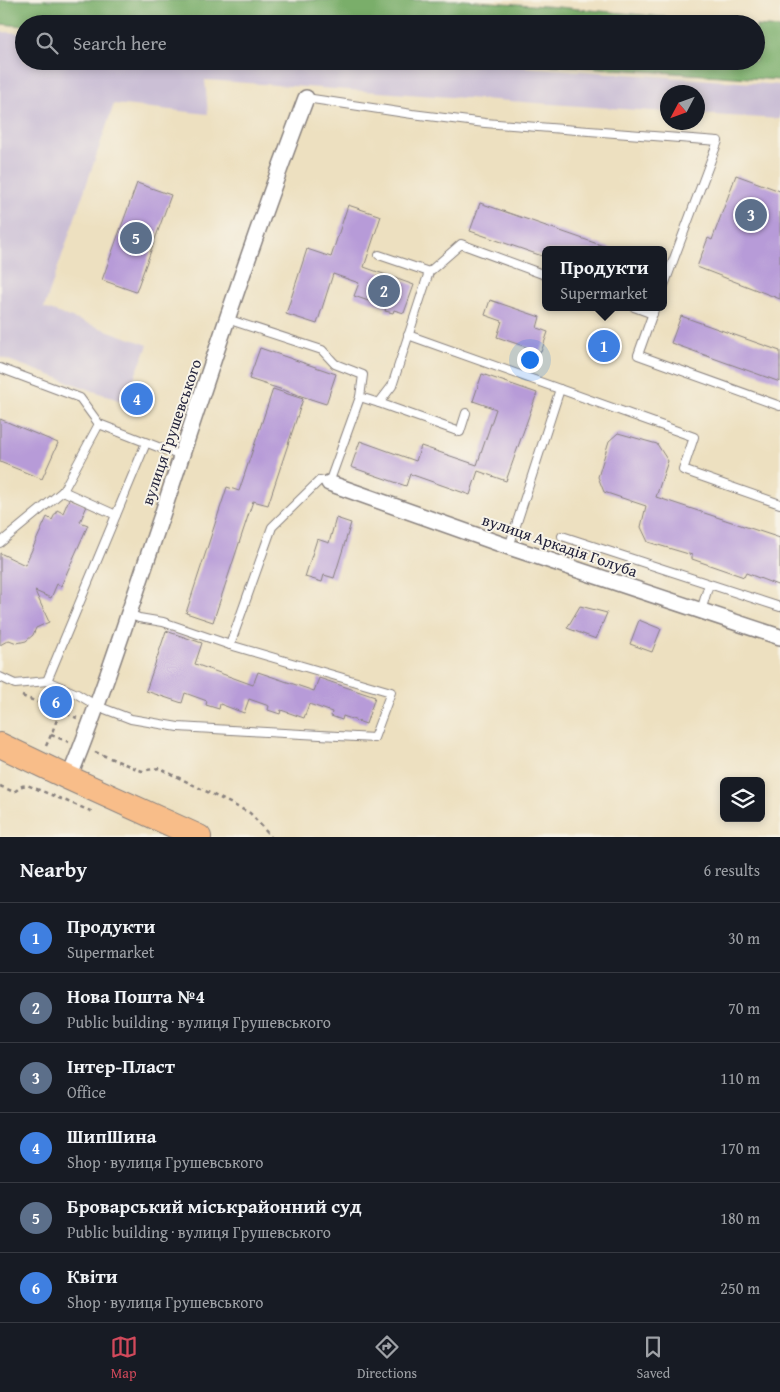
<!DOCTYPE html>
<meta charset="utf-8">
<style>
:root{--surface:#171b24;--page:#242831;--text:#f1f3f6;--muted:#9ea1a6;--line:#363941;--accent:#d1495b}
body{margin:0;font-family:"Gentium Book Plus",serif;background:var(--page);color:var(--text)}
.controls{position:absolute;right:15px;bottom:15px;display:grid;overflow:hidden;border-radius:8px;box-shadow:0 2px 8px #0003}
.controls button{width:45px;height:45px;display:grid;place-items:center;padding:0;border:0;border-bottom:1px solid var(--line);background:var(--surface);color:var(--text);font:25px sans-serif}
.compass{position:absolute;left:660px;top:85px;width:45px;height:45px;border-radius:50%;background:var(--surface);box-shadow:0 2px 8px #0003;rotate:229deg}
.you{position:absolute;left:529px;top:359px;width:18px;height:18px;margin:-12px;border:4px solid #fff;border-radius:50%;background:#1a73e8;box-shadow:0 0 0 8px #1a73e833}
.badge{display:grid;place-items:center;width:32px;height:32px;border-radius:50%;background:var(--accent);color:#fff;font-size:16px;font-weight:700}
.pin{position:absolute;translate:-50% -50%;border:2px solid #fff;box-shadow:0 1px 5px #0006}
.popup{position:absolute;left:542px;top:246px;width:125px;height:65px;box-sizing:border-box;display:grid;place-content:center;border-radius:8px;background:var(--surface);filter:drop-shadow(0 1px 4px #0005);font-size:16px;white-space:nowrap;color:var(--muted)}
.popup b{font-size:19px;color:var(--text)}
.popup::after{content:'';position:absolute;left:50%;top:100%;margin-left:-10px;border:10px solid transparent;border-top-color:var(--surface)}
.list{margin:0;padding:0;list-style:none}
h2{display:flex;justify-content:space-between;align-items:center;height:65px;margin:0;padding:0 20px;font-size:21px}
h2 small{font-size:16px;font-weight:400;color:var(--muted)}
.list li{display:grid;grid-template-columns:32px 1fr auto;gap:15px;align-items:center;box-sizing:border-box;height:70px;padding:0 20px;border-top:1px solid var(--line)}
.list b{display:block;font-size:19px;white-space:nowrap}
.list p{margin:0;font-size:16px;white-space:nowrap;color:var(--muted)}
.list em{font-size:16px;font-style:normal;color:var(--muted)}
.icon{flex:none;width:28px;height:28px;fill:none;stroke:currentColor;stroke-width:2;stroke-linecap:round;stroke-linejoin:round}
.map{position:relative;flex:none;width:780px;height:837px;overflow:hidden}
.search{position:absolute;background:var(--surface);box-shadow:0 2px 8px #0003;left:15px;right:15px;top:15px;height:55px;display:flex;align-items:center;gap:12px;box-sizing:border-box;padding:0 18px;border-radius:28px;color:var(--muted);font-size:19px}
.sheet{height:485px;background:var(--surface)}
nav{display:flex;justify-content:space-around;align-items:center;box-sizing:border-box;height:70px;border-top:1px solid var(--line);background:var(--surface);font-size:14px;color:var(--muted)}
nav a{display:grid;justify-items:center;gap:2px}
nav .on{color:var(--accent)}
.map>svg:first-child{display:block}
.industrial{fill:#cbbfd5}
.forest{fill:#7aae6b;stroke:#4e6853}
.building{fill:#b79bd8}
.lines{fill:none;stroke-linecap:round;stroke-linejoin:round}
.service-casing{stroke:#88817e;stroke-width:10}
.minor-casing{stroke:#88817e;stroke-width:18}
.primary-casing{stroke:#88817e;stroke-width:26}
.path{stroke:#88817e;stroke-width:2.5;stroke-dasharray:4 4;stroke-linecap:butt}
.service{stroke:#fff;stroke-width:8}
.minor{stroke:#fff;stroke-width:15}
.primary{stroke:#f8bd89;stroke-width:24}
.labels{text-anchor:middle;stroke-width:4;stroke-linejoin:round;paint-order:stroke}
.street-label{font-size:16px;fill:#22223b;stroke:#f7f3e8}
</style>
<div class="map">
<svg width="780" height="837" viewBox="0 0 780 837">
<rect width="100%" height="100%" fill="#f7f3e8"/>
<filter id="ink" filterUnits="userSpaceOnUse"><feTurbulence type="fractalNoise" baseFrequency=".02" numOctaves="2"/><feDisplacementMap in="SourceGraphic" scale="10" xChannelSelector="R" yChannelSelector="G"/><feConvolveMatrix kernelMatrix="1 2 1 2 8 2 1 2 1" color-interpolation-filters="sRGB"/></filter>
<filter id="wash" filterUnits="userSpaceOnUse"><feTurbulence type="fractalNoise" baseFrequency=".0096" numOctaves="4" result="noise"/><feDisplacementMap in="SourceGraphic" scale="20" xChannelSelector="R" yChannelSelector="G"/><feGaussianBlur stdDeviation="1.12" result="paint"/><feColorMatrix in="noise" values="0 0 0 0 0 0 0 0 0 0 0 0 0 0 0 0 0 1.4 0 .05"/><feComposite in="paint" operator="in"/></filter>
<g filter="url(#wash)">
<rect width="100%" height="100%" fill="#ede0c0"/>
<!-- industrial -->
<path class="industrial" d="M 0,32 L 24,33 L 24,61 L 436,61 L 780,85 L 780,119 L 698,114 L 698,92 L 668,92 L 667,112 L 205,80 L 208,114 L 114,104 L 44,308 L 148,345 L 124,402 L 0,357 Z"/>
<!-- forest -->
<g class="forest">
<path d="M 0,0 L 463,0 L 559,7 L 736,24 L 24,24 L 24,26 L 0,24 Z"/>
<path d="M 756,26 L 780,28 L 780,80 L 495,61 L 756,61 Z"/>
</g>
<g id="blocks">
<!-- building -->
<g class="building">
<path d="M 736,175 L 780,191 L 780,299 L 697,267 L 708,238 L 712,240 Z"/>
<path d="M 137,183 L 171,195 L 136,292 L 102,280 Z"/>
<path d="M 480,203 L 612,249 L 612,250 L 545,250 L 545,257 L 470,231 Z"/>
<path d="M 348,205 L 381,216 L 364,267 L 414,285 L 404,313 L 394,310 L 393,313 L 385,311 L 386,307 L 354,296 L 359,283 L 333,274 L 317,324 L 286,314 L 307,249 L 331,257 Z"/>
<path d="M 490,300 L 540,317 L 537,328 L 548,332 L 541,352 L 497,337 L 502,321 L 485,315 Z"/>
<path d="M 681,316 L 780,351 L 780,382 L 671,343 Z"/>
<path d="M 260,348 L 336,374 L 326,404 L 249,379 Z"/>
<path d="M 482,374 L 537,393 L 506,481 L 478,471 L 470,495 L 410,474 L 406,486 L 351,467 L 360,441 L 416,461 L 421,446 L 477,465 L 496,409 L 473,401 Z"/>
<path d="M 273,389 L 303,399 L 268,505 L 253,501 L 213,622 L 186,613 L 227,487 L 239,491 Z"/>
<path d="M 0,419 L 58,443 L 42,479 L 0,462 Z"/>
<path d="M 618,433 L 657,444 L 668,461 L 656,497 L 780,538 L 780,586 L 746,573 L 744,577 L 692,559 L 692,555 L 648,542 L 641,527 L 646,506 L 604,492 L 598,477 L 609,441 Z"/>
<path d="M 69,499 L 87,506 L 80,522 L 88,525 L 61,586 L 57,584 L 51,598 L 35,591 L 49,622 L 36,628 L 33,635 L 26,641 L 17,643 L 9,640 L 0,645 L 0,553 L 25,565 L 47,517 L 52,520 L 57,510 L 63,513 Z"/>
<path d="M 336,518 L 351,523 L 334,578 L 324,575 L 322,582 L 305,577 L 317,539 L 329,543 Z"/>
<path d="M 580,606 L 607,613 L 596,639 L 567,628 Z"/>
<path d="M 639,620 L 661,629 L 652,652 L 630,644 Z"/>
<path d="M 166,631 L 202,643 L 195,664 L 253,685 L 258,672 L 314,691 L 319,678 L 375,697 L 366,724 L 343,716 L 342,720 L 331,716 L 332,712 L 309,704 L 304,718 L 281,710 L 280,714 L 268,710 L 269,706 L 249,699 L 244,713 L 220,704 L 219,709 L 206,705 L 207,701 L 185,693 L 182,703 L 146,691 Z"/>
<path d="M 49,695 L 61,700 L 63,697 L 68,699 L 63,711 L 46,704 Z"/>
</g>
</g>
</g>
<g filter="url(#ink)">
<use href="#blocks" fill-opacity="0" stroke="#88817e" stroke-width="1"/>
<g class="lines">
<!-- service casing -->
<g class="service-casing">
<g id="service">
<path d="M 306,98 L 412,114 L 485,123 L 718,141 L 663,288"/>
<path d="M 379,255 L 429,272"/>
<path d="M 634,307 L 653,314"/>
<path d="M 655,307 L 638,355 L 780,406"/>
<path d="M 227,319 L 322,350 L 335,364 L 363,375 L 360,397 L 379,403 L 392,386 L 429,272 L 461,244 L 545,275"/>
<path d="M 408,335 L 694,437 L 683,470 L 780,504"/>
<path d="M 0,368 L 80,398 L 99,424 L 181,456"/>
<path d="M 379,403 L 460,432 L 466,413"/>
<path d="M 63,491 L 116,515"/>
<path d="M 562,536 L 780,607"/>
<path d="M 0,543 L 63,491 L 99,424"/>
<path d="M 509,547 L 560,389"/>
<path d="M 701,611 L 709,584"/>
<path d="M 230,645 L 272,527 L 320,480 L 329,483 L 360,397"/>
<path d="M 0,677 L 15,684 L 47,681 L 77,694 L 97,706 L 131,719 L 178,727 L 374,738 L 391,692 L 230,645 L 163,622 L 139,618 L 129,614"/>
<path d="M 47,681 L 146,443"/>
</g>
</g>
<!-- minor casing -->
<g class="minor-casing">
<g id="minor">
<path d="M 329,483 L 509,547 L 780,637"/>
<path d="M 69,778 C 104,692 132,603 162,515 C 208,375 254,235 306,98"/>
</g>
</g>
<!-- primary casing -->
<g class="primary-casing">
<path id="primary" d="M 0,745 L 69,778 L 199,837"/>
</g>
<!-- path -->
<g class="path">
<path d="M 22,696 L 77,718"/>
<path d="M 51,735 L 69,742"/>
<path d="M 46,746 L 51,735 L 60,712"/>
<path d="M 95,752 L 142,771 L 159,768 L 250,813 L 271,837"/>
<path d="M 0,786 L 14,792 L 22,786 L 27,785 L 93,812"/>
</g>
<!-- service -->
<use href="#service" class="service"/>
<!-- minor -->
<use href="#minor" class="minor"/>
<!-- primary -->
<use href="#primary" class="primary"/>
</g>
</g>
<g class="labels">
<!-- street labels -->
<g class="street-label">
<text transform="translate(171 432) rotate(-71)" y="6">вулиця Грушевського</text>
<text transform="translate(560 545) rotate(19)" y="6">вулиця Аркадія Голуба</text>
</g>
</g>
</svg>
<div class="controls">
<button><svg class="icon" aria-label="layers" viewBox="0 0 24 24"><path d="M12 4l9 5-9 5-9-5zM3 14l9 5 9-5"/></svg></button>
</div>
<svg class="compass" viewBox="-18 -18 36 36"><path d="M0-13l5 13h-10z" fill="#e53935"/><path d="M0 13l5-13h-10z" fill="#9ea1a6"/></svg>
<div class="you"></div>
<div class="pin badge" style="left:604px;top:346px;background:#3f7fe0">1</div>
<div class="popup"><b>Продукти</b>Supermarket</div>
<div class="pin badge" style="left:384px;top:291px;background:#5c6f8a">2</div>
<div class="pin badge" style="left:751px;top:215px;background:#5c6f8a">3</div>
<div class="pin badge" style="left:137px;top:399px;background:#3f7fe0">4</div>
<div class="pin badge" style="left:136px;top:238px;background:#5c6f8a">5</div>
<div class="pin badge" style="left:56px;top:702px;background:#3f7fe0">6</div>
<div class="search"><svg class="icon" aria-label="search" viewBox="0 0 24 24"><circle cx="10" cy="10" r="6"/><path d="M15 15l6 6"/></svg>Search here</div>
</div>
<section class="sheet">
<h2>Nearby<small>6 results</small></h2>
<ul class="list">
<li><span class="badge" style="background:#3f7fe0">1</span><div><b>Продукти</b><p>Supermarket</p></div><em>30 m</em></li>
<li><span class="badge" style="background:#5c6f8a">2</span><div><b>Нова Пошта №4</b><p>Public building · вулиця Грушевського</p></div><em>70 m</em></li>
<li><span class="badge" style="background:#5c6f8a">3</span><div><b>Інтер-Пласт</b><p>Office</p></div><em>110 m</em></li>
<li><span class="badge" style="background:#3f7fe0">4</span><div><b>ШипШина</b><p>Shop · вулиця Грушевського</p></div><em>170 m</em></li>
<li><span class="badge" style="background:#5c6f8a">5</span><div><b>Броварський міськрайонний суд</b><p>Public building · вулиця Грушевського</p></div><em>180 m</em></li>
<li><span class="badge" style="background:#3f7fe0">6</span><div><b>Квіти</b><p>Shop · вулиця Грушевського</p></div><em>250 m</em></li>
</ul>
</section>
<nav>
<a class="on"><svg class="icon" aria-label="map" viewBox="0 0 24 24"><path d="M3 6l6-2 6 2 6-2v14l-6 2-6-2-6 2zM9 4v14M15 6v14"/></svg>Map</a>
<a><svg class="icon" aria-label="directions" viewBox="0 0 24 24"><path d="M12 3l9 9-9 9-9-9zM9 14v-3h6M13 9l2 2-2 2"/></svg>Directions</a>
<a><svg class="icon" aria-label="saved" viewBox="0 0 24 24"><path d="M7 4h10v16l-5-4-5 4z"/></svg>Saved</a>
</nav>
